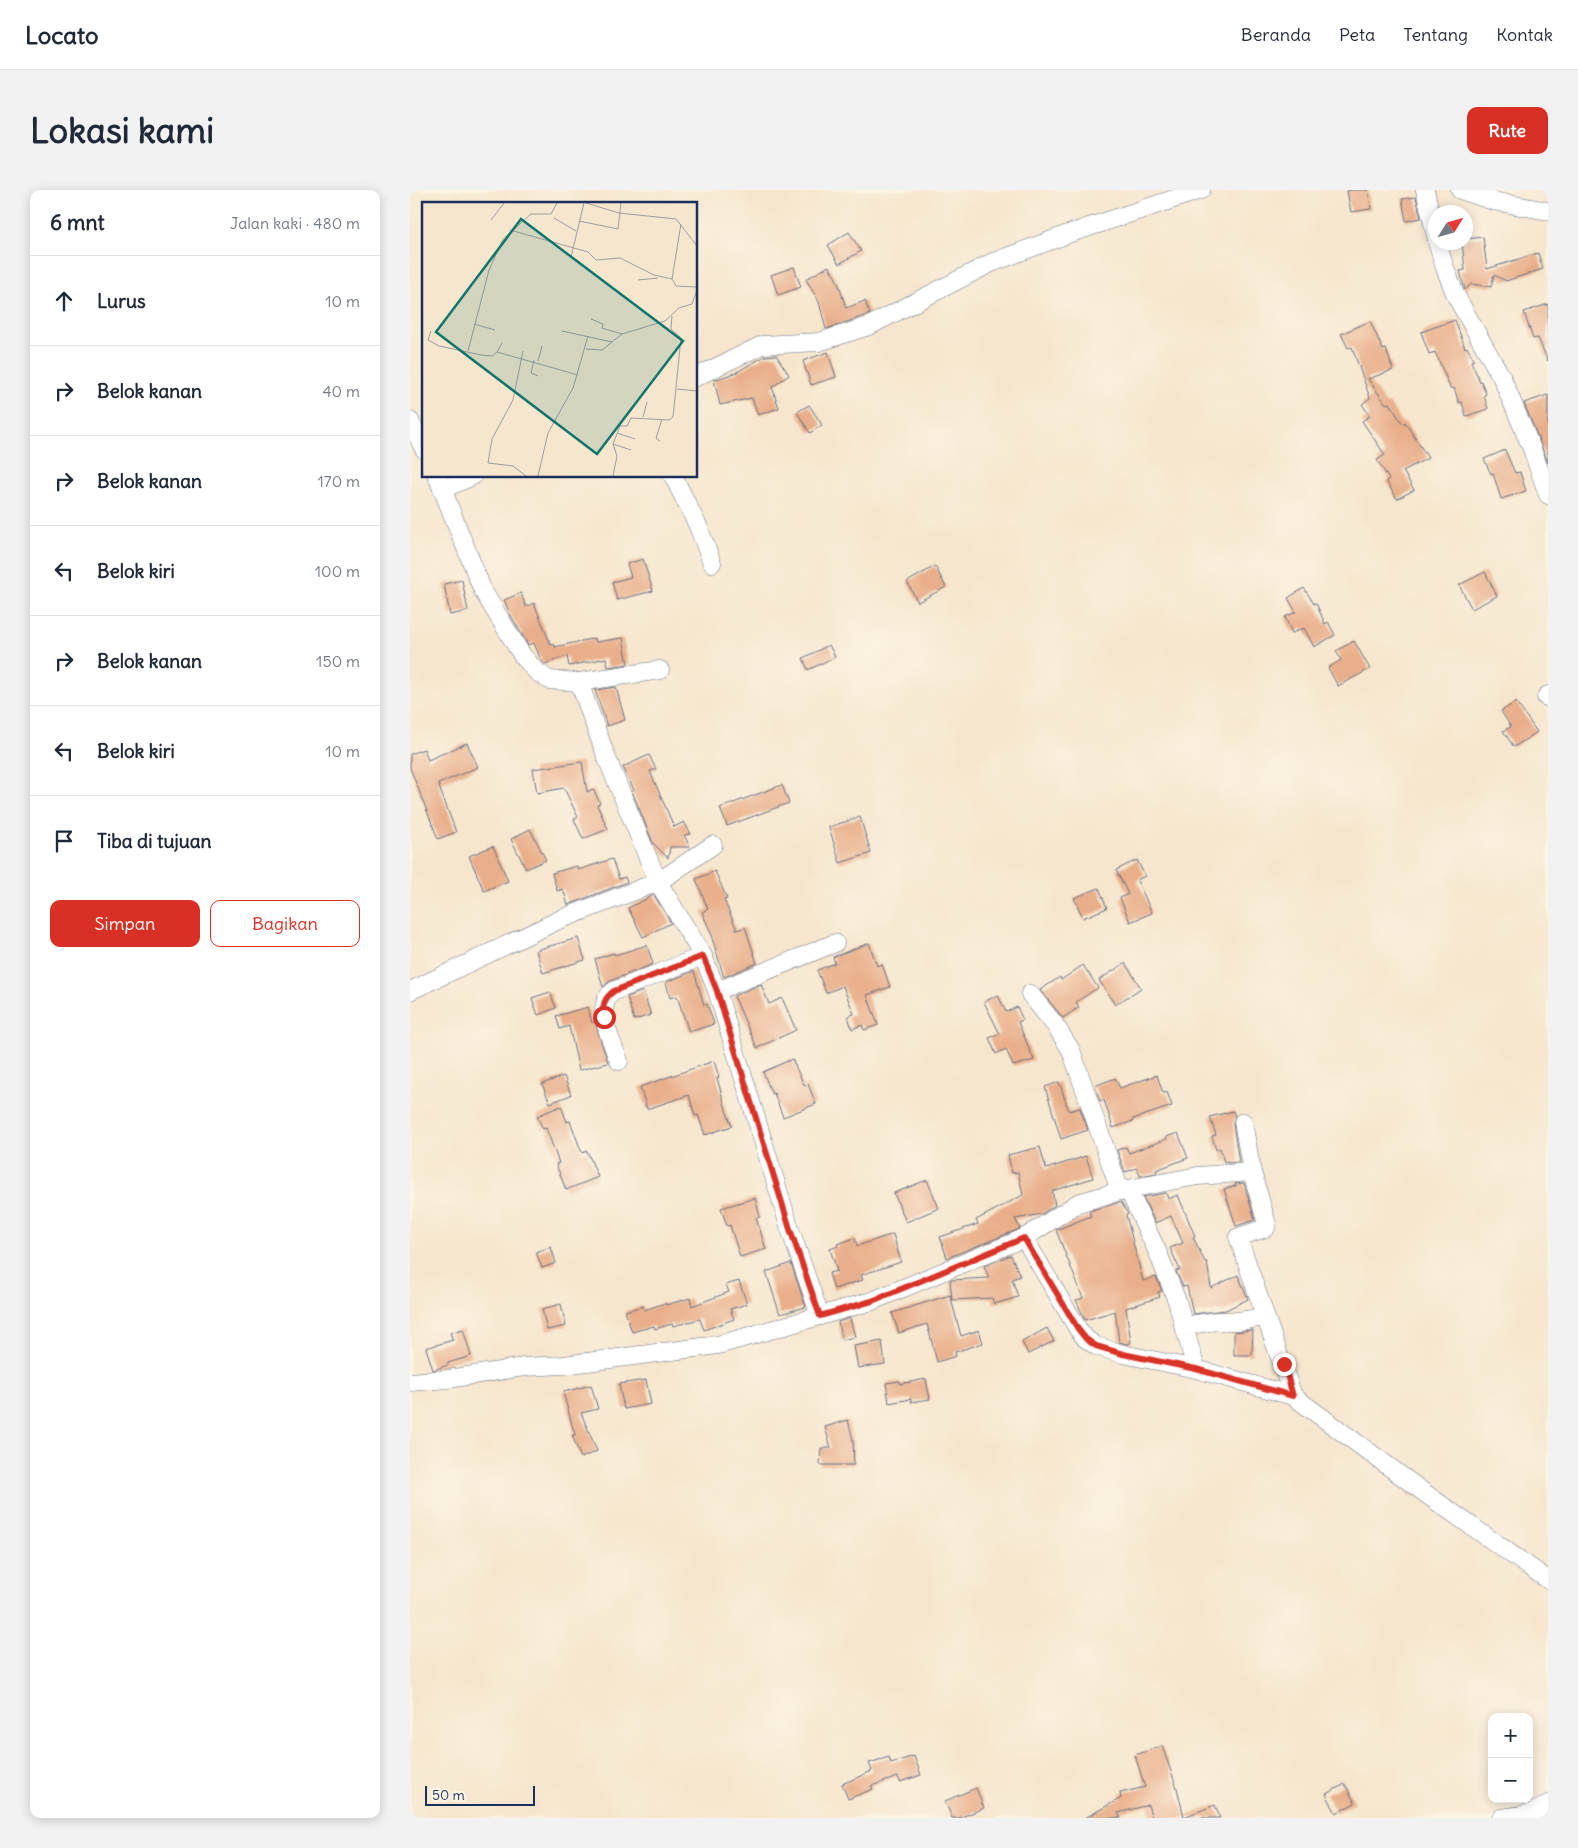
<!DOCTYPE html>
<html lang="id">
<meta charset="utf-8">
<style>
:root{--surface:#fff;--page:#f2f2f3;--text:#1f2937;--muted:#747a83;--line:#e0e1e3;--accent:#d93025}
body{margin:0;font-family:Delius,sans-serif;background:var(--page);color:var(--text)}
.controls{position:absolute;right:15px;bottom:15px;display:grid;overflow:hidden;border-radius:10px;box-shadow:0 2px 12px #0003}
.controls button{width:45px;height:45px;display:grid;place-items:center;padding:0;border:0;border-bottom:1px solid var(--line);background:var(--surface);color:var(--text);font:25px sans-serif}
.compass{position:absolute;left:1018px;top:15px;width:45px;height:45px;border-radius:50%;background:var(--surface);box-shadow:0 2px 12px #0003;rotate:53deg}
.scale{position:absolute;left:15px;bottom:12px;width:110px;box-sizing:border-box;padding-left:5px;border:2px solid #1b2f5e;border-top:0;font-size:14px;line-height:18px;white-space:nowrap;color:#1b2f5e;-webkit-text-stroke:4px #fcf5e5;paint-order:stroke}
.stop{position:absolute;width:15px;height:15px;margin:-11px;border:4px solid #d93025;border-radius:50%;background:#fff}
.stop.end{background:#d93025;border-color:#fff;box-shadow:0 1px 5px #0008}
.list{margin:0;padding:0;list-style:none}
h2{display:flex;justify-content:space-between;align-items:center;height:65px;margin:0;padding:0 20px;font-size:21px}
h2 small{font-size:16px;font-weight:400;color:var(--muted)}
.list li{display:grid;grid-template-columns:32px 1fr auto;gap:15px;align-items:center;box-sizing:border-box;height:90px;padding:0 20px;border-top:1px solid var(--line)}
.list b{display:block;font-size:19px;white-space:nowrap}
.list em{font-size:16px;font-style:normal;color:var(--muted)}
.actions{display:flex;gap:10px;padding:15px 20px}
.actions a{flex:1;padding:11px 0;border:1px solid var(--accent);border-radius:10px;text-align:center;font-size:18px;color:var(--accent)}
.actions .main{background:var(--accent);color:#fff}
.icon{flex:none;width:28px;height:28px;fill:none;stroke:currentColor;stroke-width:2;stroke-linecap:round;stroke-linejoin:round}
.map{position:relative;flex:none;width:1138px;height:1628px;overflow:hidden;border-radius:10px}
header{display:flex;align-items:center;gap:30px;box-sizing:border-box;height:70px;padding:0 25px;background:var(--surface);border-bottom:1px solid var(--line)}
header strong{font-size:24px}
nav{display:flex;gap:28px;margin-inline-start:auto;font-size:18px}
.intro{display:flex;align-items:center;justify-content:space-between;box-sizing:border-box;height:120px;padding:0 30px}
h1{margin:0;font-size:35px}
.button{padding:12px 22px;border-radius:10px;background:var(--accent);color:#fff;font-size:18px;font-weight:700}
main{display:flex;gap:30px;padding:0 30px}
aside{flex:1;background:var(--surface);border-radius:10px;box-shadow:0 2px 12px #0003}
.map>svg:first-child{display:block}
.building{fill:#e9af8a}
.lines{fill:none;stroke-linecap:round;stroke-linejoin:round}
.minor-casing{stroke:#686f85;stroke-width:19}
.minor{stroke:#fff;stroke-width:18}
.route{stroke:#d93025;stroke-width:6}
.inset-road{fill:none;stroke:#9e9da1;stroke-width:1}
.view{fill:#0f766e;fill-opacity:0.15;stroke:#0f766e;stroke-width:2.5}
.inset-edge{fill:none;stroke:#1b2f5e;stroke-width:2.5}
</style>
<header>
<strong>Locato</strong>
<nav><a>Beranda</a><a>Peta</a><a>Tentang</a><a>Kontak</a></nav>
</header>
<div class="intro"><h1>Lokasi kami</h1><a class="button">Rute</a></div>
<main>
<aside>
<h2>6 mnt<small>Jalan kaki · 480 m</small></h2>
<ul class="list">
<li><svg class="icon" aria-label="ahead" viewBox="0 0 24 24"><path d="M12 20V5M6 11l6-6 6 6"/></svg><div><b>Lurus</b></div><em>10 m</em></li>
<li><svg class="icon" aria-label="right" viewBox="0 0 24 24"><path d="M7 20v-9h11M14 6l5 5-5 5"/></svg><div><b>Belok kanan</b></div><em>40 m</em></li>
<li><svg class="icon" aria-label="right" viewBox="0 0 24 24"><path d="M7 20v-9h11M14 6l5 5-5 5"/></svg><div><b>Belok kanan</b></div><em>170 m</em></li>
<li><svg class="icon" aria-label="left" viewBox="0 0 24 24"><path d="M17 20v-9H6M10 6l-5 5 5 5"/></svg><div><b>Belok kiri</b></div><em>100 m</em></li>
<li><svg class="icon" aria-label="right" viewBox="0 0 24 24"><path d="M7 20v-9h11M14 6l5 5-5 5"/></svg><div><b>Belok kanan</b></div><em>150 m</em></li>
<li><svg class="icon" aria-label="left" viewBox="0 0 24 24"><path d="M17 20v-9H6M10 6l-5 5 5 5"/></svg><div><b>Belok kiri</b></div><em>10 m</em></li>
<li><svg class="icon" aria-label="arrive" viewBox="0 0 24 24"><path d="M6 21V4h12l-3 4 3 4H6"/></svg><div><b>Tiba di tujuan</b></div></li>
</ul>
<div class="actions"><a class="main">Simpan</a><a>Bagikan</a></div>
</aside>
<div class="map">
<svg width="1138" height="1628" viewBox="0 0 1138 1628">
<rect width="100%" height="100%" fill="#fcf5e5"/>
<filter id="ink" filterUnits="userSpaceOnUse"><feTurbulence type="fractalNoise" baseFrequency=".02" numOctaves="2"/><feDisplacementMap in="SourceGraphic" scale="10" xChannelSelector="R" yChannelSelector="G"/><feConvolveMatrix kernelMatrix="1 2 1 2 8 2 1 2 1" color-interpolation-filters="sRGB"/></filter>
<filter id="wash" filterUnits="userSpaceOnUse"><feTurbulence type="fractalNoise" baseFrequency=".0096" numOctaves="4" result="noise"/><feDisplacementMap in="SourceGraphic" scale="20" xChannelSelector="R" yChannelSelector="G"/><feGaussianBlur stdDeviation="1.12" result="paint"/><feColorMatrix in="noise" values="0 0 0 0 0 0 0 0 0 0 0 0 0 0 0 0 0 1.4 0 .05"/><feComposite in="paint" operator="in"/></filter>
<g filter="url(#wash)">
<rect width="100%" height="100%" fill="#f6e6cd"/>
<g id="blocks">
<!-- building -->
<g class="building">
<path d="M 943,0 L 958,0 L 961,19 L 941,22 L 937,1 Z"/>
<path d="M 1006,7 L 1011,28 L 996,31 L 992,9 Z"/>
<path d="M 439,42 L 451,61 L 429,74 L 418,55 Z"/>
<path d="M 1073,47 L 1077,79 L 1128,63 L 1133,79 L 1096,91 L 1084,85 L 1081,97 L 1061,94 L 1055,100 L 1050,81 L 1055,80 L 1052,52 L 1056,52 L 1056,49 Z"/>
<path d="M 419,76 L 428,92 L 436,118 L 455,111 L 460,124 L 416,139 L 409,112 L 396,89 Z"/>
<path d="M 384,77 L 391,97 L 368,105 L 361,85 Z"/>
<path d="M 1138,114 L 1138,171 L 1128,148 L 1123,149 L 1114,122 Z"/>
<path d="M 1045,130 L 1055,158 L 1057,157 L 1064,170 L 1061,171 L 1070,192 L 1071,191 L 1076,204 L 1074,205 L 1078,219 L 1056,226 L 1052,212 L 1049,213 L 1044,198 L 1041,199 L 1025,162 L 1019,164 L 1011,142 Z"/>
<path d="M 960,131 L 973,160 L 976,159 L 983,180 L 958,189 L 976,214 L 979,213 L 993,234 L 995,232 L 1018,268 L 993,281 L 1004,300 L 987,309 L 976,291 L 979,289 L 967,270 L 975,265 L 952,231 L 960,226 L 952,214 L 960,208 L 942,157 L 938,158 L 931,144 Z"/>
<path d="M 418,162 L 426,187 L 401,195 L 393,171 Z"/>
<path d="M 366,165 L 379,185 L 362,197 L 369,218 L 348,225 L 342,208 L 310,215 L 304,190 L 325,183 L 355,166 Z"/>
<path d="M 1138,205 L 1138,273 L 1114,213 Z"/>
<path d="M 399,215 L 412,235 L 400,243 L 387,222 Z"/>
<path d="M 1095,260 L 1105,283 L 1110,282 L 1116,301 L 1091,309 L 1083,283 L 1081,284 L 1074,269 Z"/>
<path d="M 233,369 L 243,401 L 207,410 L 202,392 L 221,387 L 217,374 Z"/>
<path d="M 525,376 L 536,397 L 508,412 L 497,392 Z"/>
<path d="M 1075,382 L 1087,406 L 1062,419 L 1049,395 Z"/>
<path d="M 52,390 L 58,421 L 40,425 L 34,394 Z"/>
<path d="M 894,398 L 904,414 L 906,413 L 915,434 L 918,432 L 925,445 L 904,457 L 894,438 L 882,443 L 875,427 L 886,422 L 878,408 Z"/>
<path d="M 111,403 L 116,417 L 124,413 L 141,455 L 144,454 L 145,457 L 185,448 L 186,452 L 213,448 L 218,474 L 198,477 L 196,468 L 159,476 L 157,466 L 135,474 L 131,470 L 124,453 L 118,455 L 100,424 L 94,410 Z"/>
<path d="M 944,451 L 960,479 L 928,496 L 918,478 L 931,470 L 926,461 Z"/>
<path d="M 419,455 L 425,467 L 398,480 L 393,468 Z"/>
<path d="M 206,497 L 215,530 L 197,536 L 185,500 Z"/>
<path d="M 1106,512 L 1127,542 L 1104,557 L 1093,541 L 1101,537 L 1091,521 Z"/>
<path d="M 57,553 L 68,577 L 28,594 L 46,642 L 28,649 L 0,578 L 0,564 L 14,559 L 18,570 Z"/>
<path d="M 239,565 L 246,579 L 240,581 L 264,637 L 274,632 L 281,644 L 274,645 L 280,657 L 260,657 L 258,668 L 243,653 L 222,601 L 224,600 L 213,577 Z"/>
<path d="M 172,572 L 177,602 L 183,599 L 190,613 L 187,615 L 198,639 L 173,649 L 164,629 L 168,627 L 154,598 L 127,603 L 123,579 Z"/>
<path d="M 372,595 L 379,613 L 317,636 L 310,618 Z"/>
<path d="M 450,627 L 461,663 L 430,673 L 419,637 Z"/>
<path d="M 120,639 L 136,670 L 116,679 L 101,649 Z"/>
<path d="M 83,656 L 98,691 L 74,701 L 59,666 Z"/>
<path d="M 202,669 L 209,689 L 215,687 L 217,692 L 158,715 L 153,699 L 147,701 L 142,683 L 167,676 L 168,680 Z"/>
<path d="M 727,670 L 735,686 L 727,690 L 742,723 L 720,732 L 710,708 L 718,704 L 706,680 Z"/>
<path d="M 305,681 L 317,709 L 314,710 L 327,740 L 335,737 L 347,773 L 314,787 L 302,748 L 303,748 L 292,722 L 298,719 L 286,689 Z"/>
<path d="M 689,698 L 697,718 L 673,728 L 664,708 Z"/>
<path d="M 244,705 L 261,733 L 233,747 L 218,718 Z"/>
<path d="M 168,748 L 175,770 L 133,783 L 126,760 Z"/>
<path d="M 459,753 L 467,776 L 472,774 L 480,797 L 457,805 L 468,835 L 454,840 L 452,835 L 442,839 L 438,826 L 444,824 L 433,796 L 416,803 L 407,780 L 425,773 L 423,767 Z"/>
<path d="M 237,755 L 243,774 L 200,791 L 193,797 L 185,769 L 204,763 L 205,765 Z"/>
<path d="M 715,773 L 731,798 L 705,815 L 689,790 Z"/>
<path d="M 673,775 L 688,798 L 666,812 L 669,817 L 653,828 L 630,800 L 650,787 L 651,790 Z"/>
<path d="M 284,781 L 294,815 L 297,814 L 304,834 L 279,842 L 267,806 L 260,808 L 256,792 Z"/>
<path d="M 351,794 L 359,814 L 372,808 L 386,840 L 347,858 L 324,806 Z"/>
<path d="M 233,801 L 241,825 L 224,830 L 217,807 Z"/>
<path d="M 140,802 L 146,818 L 128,825 L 122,808 Z"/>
<path d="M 588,805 L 596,822 L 607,817 L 613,830 L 608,832 L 624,870 L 603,876 L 596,859 L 586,864 L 579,848 L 590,844 L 574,812 Z"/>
<path d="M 178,817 L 182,833 L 185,832 L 198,873 L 169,880 L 159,836 L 150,839 L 146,826 Z"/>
<path d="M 382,869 L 394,895 L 398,894 L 406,914 L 373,927 L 364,903 L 362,904 L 353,882 Z"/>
<path d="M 304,871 L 309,887 L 307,888 L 317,923 L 322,936 L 295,945 L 288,925 L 285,926 L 279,905 L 237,919 L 230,897 Z"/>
<path d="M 747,885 L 753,903 L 757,902 L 762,916 L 723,929 L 723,931 L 703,938 L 694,910 L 690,911 L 685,896 L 705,888 L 710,898 Z"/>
<path d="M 154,886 L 161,905 L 140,913 L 132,894 Z"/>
<path d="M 649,892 L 659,921 L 670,918 L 678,940 L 651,949 L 635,897 Z"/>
<path d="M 151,916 L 157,932 L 160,931 L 172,963 L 177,961 L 188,987 L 156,1000 L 146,974 L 149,973 L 136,938 L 133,939 L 127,926 Z"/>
<path d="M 823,921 L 825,926 L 823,934 L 829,972 L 818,973 L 818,971 L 814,972 L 810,958 L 806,960 L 802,946 L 806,945 L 800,927 Z"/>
<path d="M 768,943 L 778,968 L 746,980 L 747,983 L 730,986 L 727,978 L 715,982 L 707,960 L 716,957 L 719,963 L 757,949 L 756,947 Z"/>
<path d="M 630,957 L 636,979 L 676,966 L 683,988 L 642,1001 L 645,1015 L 632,1024 L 605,1029 L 610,1038 L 607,1040 L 537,1068 L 530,1047 L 568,1034 L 566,1030 L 613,1005 L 608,982 L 602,983 L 598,965 Z"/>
<path d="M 517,990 L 529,1018 L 496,1032 L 484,1003 Z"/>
<path d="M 834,993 L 845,1030 L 826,1036 L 814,999 L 826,996 L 825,994 Z"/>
<path d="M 756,1003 L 758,1009 L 768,1005 L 785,1046 L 783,1047 L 795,1072 L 797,1072 L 801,1098 L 828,1085 L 838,1109 L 816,1120 L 783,1124 L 777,1096 L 773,1097 L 766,1081 L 770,1080 L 760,1058 L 773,1053 L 761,1026 L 745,1033 L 733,1007 Z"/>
<path d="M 345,1008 L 350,1027 L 346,1028 L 356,1059 L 330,1067 L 320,1035 L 317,1036 L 311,1018 Z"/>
<path d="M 711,1012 L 718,1024 L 716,1025 L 733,1091 L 746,1087 L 752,1101 L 748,1102 L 750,1107 L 716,1118 L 721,1153 L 716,1154 L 709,1152 L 705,1121 L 675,1130 L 666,1110 L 673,1108 L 646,1040 L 681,1026 L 679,1021 Z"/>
<path d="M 483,1044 L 491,1072 L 451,1085 L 453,1090 L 424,1099 L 419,1083 L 427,1081 L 420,1059 L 428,1056 L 427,1054 L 445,1048 L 447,1056 Z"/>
<path d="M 141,1057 L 146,1073 L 132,1078 L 126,1062 Z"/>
<path d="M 601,1065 L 610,1086 L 602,1089 L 608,1107 L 584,1114 L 582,1108 L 542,1110 L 540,1090 L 579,1088 L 574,1076 Z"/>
<path d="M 381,1073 L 396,1117 L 370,1124 L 356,1082 Z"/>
<path d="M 329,1091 L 337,1114 L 320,1119 L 324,1129 L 294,1140 L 290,1129 L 263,1136 L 262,1134 L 245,1139 L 244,1136 L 222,1142 L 215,1121 L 233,1116 L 234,1120 L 255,1113 L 256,1115 L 280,1108 L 282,1116 L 319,1102 L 316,1095 Z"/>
<path d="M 540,1105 L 551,1146 L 569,1140 L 573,1153 L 545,1162 L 546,1166 L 527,1172 L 517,1134 L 489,1143 L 482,1123 Z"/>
<path d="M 151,1114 L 156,1136 L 137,1140 L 132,1119 Z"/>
<path d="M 440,1128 L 445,1147 L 432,1150 L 428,1132 Z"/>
<path d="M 637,1138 L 644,1151 L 618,1164 L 612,1152 Z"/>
<path d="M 53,1139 L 61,1166 L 38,1173 L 38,1175 L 23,1180 L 16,1158 L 43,1150 L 40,1143 Z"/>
<path d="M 843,1140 L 842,1165 L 824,1165 L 824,1142 Z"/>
<path d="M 472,1151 L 475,1174 L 448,1178 L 444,1156 Z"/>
<path d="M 516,1189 L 520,1209 L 501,1212 L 501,1209 L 479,1213 L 476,1193 L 490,1191 L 490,1194 Z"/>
<path d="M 236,1190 L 241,1214 L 214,1219 L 209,1194 Z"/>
<path d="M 181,1195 L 188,1219 L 171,1223 L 187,1261 L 171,1268 L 162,1245 L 165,1245 L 153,1202 Z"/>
<path d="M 438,1230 L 443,1250 L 444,1275 L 410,1275 L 411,1258 L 421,1258 L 415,1237 Z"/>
<path d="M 752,1556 L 767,1598 L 774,1627 L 805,1615 L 810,1628 L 742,1628 L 738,1615 L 708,1623 L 711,1628 L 675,1628 L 711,1608 L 710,1603 L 735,1597 L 725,1565 Z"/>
<path d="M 504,1566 L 511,1585 L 490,1592 L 488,1587 L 461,1596 L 463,1599 L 438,1609 L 432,1594 L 462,1581 L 459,1573 L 479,1567 L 481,1573 Z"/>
<path d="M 935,1594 L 945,1613 L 926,1623 L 916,1604 Z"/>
<path d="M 566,1598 L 574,1618 L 549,1628 L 542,1628 L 535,1611 Z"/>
</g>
</g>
</g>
<g filter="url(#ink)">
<use href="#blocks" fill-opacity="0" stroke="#686f85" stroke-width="1"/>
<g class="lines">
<!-- minor casing -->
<g class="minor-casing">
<g id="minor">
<path d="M 1015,0 L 1026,46"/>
<path d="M 1050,0 L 1083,11 L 1138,21"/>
<path d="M 1027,52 L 1035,78 L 1046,106 L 1092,188 L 1122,259 L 1138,305"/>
<path d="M 286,187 L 352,155 L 409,152 L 459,136 L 581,73 L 658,44 L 791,0"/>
<path d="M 0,231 L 14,259"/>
<path d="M 27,286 L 73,401 L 112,465 L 126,481 L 139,490 L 169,492"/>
<path d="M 263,286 L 288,336 L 302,373"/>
<path d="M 33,299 L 63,286"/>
<path d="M 250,480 L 169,492 L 196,566 L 248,692 L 293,766 L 307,801 L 380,1039 L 410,1126"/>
<path d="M 1136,507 L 1138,505"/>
<path d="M 0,801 L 151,729 L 248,692 L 303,655"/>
<path d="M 307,801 L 425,753"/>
<path d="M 620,804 L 645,835 L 661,860 L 710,1001 L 718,999 L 748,1063 L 767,1111 L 786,1179"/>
<path d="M 209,871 C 202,851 182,816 204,801 L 293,766"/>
<path d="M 833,932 L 842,982 L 857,1034 L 856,1038 L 828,1047 L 883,1206"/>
<path d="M 718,999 L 788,986 L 842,982"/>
<path d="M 614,1048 L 668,1139 L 676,1149 L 686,1156 L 713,1164 L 786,1179 L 883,1206 L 1016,1304 L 1138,1390"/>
<path d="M 773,1136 L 806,1131 L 829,1131 L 855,1127"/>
<path d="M 0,1192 L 38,1189 L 114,1177 L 154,1175 L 308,1155 L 462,1111 L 614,1048 L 668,1013 L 710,1001"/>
<path d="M 1091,1628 C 1107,1626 1125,1624 1138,1614"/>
</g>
</g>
<!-- minor -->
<use href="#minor" class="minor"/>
</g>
</g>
<g class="lines" filter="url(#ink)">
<!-- route -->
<path class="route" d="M 194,827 C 192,816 194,808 204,801 L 293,766 L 307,801 L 380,1039 L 410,1126 L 462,1111 L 614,1048 L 668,1139 L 676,1149 L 686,1156 L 713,1164 L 786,1179 L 883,1206 L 874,1174"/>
</g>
<!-- overview -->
<g transform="translate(12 12)">
<rect width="275" height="275" fill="#f6e6cd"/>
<path class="inset-road" d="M 164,1 L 197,11 L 254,17 L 275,44M 132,16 L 154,29M 69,18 L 82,1M 157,19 L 196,27 L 199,1M 88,28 L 166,50 L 174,58 L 198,56 L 232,73 L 250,77 L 254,84 L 275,85M 149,55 L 162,1M 250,77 L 259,22M 216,78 L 236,76M 169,117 L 181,122 L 180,126 L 200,132M 52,122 L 73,128M 9,129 L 6,138 L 17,144 L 59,153 L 70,154 L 75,150M 140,129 L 190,140M 80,141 L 75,150 L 156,173M 164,147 L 180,148 L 200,132 L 243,119 L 257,106 L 270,102 L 275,88M 46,149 L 67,68 L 81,37 L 109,12 L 129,12 L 135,1M 101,149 L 91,198 L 70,237 L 66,261 L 91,264 L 104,274M 112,158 L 109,171 L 116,174M 116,159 L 120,144M 255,187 L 275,189M 221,215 L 225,200M 195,231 L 213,237M 238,239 L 234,236 L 240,217M 191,242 L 209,248M 116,274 L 126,231 L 151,186 L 166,134M 191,274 L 195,254 L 191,242 L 198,224 L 205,224 L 209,216 L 247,218 L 251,215 L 259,136 L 249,127 L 250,114"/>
<path class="view" d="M 99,17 L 261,139 L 175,252 L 14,130 Z"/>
<rect width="275" height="275" class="inset-edge"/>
</g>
</svg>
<div class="controls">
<button>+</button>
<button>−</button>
</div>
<svg class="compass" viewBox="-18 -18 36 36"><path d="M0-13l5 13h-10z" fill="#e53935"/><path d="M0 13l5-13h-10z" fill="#747a83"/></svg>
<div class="scale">50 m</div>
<div class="stop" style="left:194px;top:827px"></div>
<div class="stop end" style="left:874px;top:1174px"></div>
</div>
</main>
